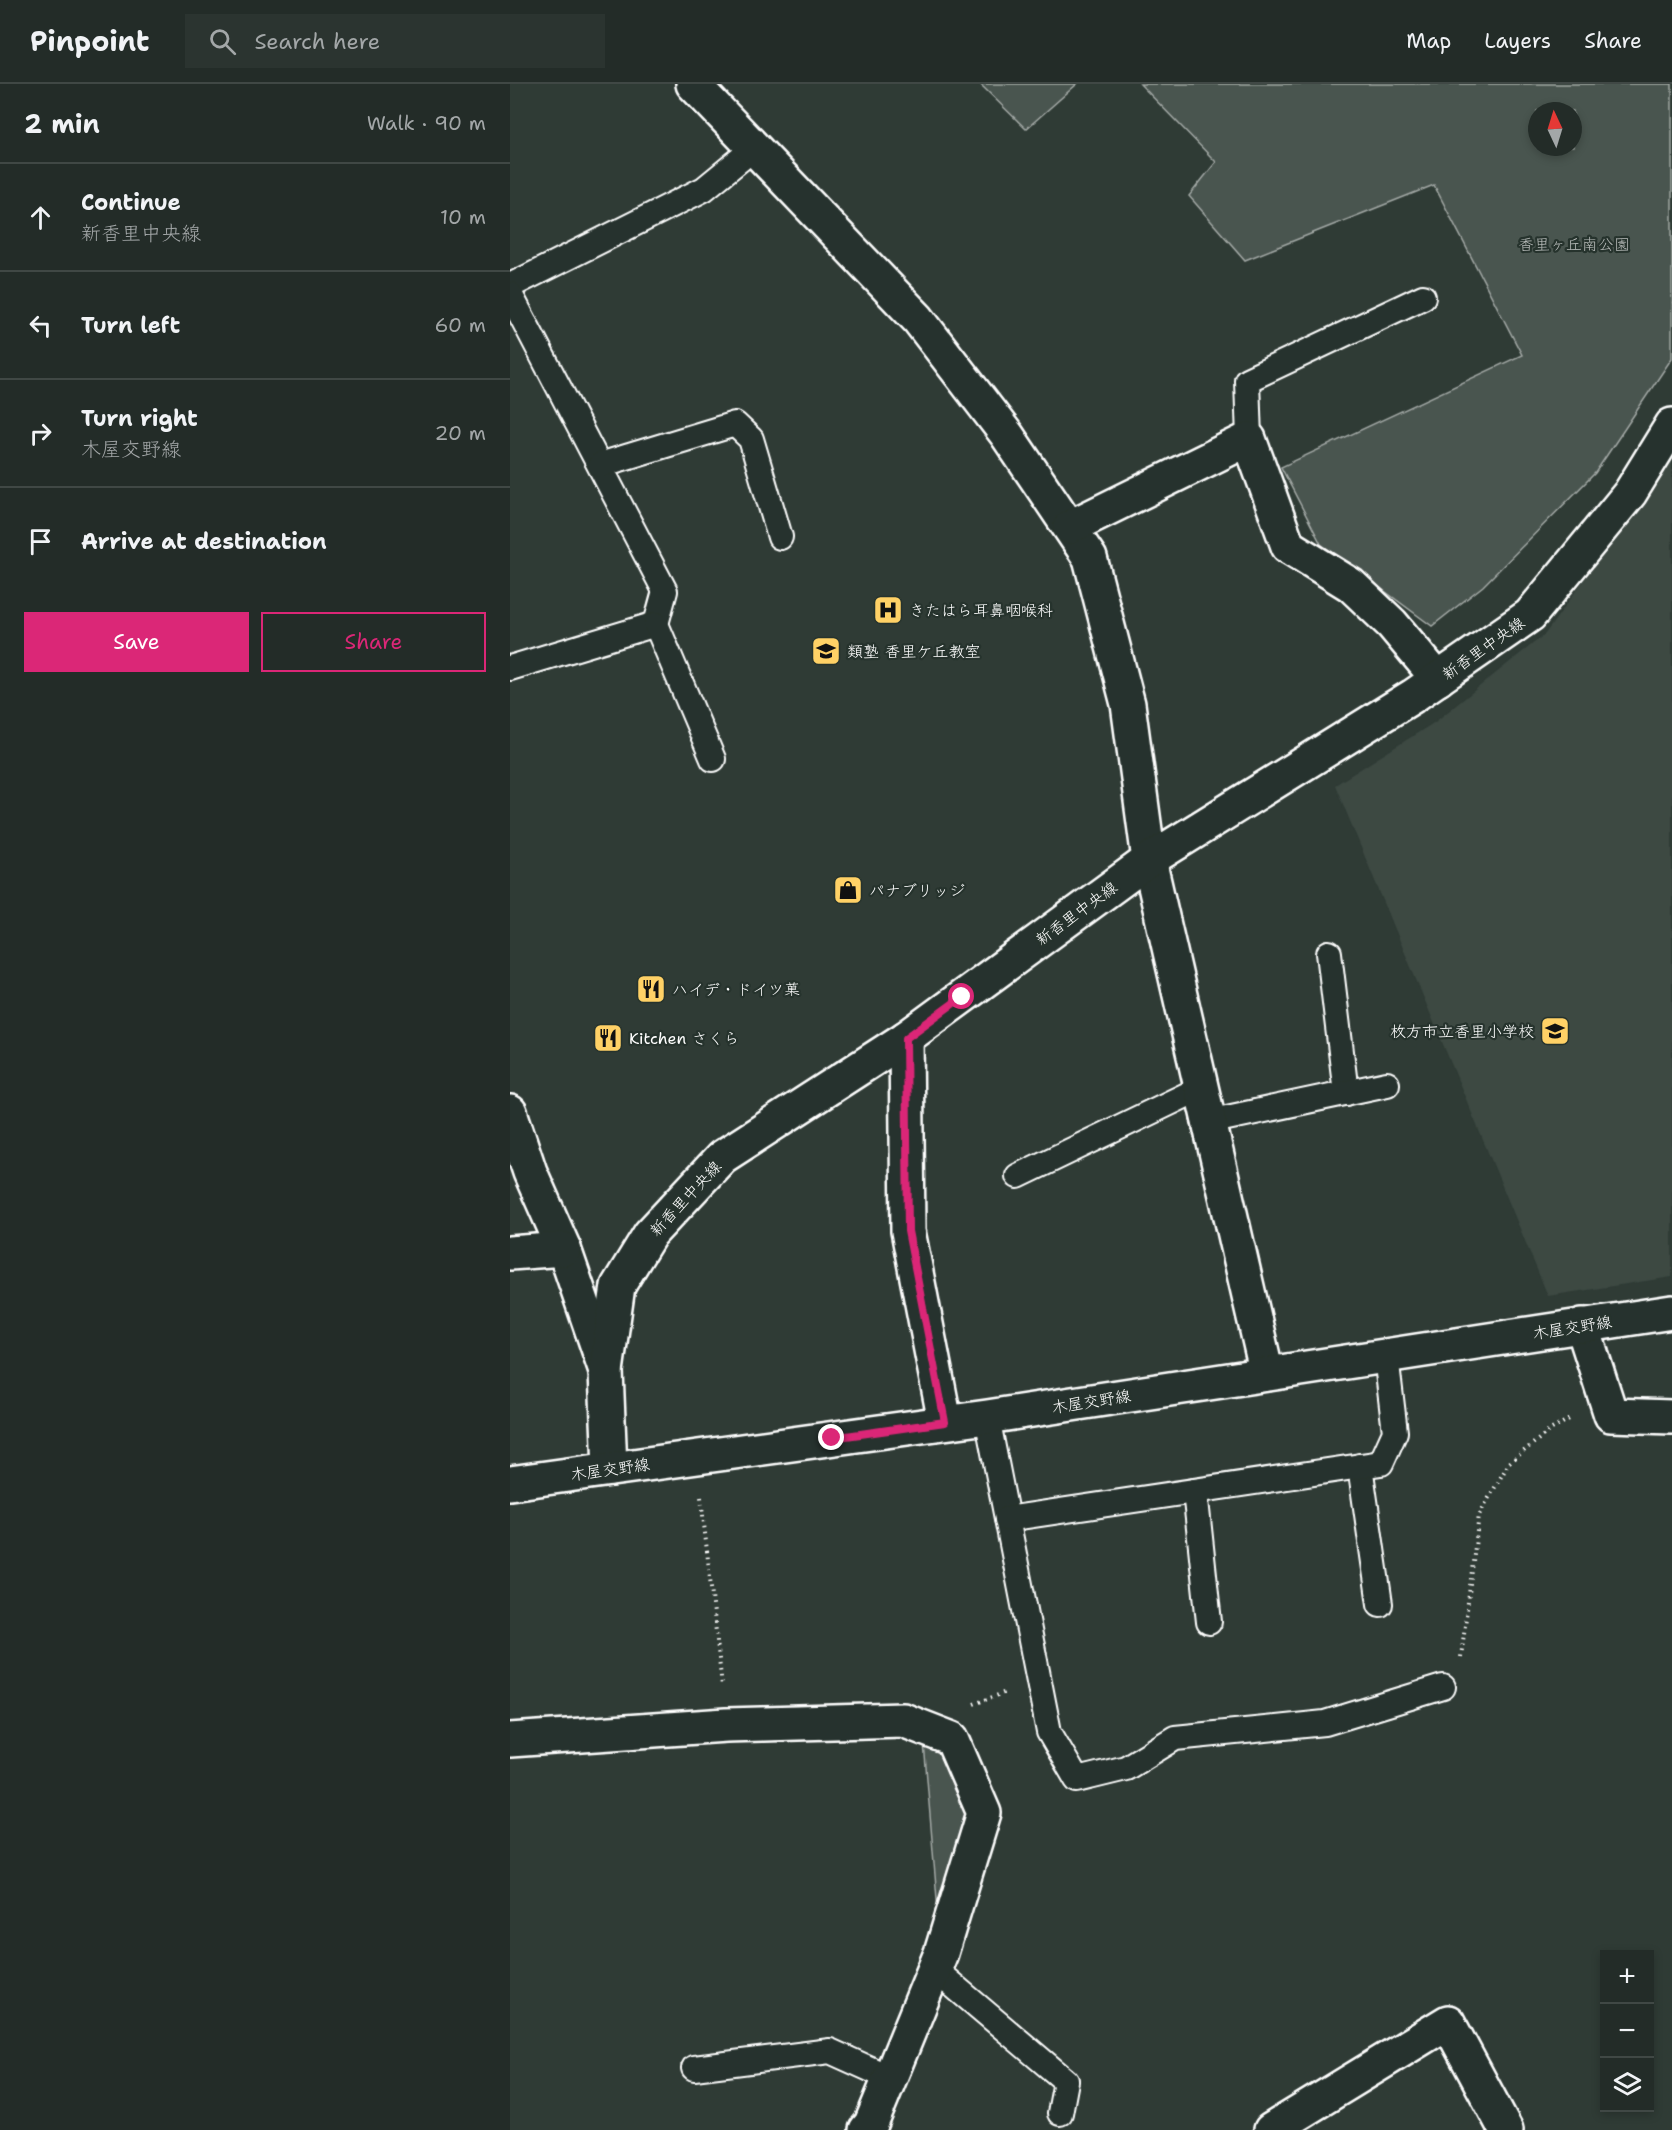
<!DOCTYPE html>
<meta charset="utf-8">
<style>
:root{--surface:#232c28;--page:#2b3430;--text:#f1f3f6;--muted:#a3a7a8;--line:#404845;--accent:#db2777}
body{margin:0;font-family:"Shantell Sans","Klee One",sans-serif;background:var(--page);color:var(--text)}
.controls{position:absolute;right:18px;bottom:18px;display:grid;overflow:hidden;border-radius:0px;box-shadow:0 3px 9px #0003}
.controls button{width:54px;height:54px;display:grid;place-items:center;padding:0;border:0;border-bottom:2px solid var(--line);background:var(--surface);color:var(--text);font:30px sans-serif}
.compass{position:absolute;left:1018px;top:18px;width:54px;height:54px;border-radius:50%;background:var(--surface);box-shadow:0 3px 9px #0003;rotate:356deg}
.stop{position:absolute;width:18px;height:18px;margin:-14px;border:4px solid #db2777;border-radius:50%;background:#fff}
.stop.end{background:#db2777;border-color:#fff;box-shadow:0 2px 6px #0008}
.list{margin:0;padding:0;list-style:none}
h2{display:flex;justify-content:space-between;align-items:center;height:78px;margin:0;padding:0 24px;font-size:26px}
h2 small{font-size:20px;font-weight:400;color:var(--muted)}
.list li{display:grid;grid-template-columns:39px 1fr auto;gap:18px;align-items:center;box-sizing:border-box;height:108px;padding:0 24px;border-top:2px solid var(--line)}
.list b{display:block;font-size:22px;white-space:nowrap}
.list p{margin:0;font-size:20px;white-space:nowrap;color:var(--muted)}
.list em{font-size:20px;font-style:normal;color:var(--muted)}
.actions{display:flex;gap:12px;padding:18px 24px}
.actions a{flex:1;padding:14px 0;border:2px solid var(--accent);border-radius:0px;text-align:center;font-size:21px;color:var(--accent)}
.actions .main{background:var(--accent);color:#fff}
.icon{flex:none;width:33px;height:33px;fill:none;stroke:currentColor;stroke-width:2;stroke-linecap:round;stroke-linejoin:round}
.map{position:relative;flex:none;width:1162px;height:2046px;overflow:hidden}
header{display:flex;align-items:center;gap:36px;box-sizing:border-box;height:84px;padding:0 30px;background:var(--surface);border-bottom:2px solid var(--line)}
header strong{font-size:28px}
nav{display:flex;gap:33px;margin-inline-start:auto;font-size:21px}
.search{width:420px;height:54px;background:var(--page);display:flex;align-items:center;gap:15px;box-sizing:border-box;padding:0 21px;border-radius:0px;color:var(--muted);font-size:22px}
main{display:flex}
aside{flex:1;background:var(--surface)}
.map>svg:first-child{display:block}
.built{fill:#3c4842}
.green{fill:#4a544f;stroke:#a4aaa7;stroke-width:1.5;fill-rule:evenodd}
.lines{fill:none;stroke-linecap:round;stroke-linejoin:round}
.service-casing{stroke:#fff;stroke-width:28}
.minor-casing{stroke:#fff;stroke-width:38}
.tertiary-casing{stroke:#fff;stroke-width:38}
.secondary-casing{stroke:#fff;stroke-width:38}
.path{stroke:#fff;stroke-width:4;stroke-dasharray:1.5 4.5;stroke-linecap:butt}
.service{stroke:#26332d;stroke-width:24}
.minor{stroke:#26332d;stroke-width:33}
.tertiary{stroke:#26332d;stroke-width:33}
.secondary{stroke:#26332d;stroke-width:33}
.route{stroke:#db2777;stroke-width:8}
.labels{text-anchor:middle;stroke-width:4.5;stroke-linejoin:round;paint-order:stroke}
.park-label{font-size:16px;fill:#b7bbb9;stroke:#26332d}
.poi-label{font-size:16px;fill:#fff;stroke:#26332d;text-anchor:start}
.street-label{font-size:16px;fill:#fff;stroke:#26332d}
</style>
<header>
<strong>Pinpoint</strong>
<div class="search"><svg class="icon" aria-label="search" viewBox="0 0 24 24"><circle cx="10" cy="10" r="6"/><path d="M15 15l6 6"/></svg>Search here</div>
<nav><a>Map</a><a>Layers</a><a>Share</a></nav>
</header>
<main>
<aside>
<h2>2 min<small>Walk · 90 m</small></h2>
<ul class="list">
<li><svg class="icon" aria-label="ahead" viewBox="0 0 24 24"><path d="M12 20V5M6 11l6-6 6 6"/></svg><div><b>Continue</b><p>新香里中央線</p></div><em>10 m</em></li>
<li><svg class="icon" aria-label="left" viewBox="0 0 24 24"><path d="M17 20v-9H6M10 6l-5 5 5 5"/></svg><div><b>Turn left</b></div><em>60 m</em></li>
<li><svg class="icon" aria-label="right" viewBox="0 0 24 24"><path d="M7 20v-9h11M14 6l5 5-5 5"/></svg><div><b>Turn right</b><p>木屋交野線</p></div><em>20 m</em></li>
<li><svg class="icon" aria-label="arrive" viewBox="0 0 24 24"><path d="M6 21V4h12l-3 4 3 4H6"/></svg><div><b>Arrive at destination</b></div></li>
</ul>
<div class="actions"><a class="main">Save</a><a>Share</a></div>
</aside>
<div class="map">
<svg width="1162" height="2046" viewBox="0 0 1162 2046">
<rect width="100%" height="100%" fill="#2f3b35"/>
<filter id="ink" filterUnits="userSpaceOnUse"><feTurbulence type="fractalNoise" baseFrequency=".0167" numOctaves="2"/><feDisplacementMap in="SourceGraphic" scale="12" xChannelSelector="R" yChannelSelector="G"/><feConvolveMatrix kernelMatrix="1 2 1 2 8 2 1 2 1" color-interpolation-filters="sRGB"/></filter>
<g filter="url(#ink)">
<!-- built -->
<path class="built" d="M 1162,369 L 1162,1193 L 1038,1212 L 825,701 L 925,638 L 1035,550 L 1129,419 Z"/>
<!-- green -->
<g class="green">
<path d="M 470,0 L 567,0 L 516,45 Z"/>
<path d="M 630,0 L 1162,0 L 1162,274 L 1085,389 L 973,502 L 922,542 L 811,460 L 771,383 L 1012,271 L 924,101 L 735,176 L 679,112 L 706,78 ZM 1027,27 L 1063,27 L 1063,63 L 1027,63 Z"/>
<path d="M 414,1659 L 441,1662 L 462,1740 L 428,1827 Z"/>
</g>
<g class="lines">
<!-- service casing -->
<g class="service-casing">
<g id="service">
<path d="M 0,202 L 194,105 L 244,64"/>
<path d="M 0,210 L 155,507 L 146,540 L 0,584"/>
<path d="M 739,355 L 737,296 L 913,213"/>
<path d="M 90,381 L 225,340 L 241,355 L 270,453"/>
<path d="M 146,540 L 203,675"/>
<path d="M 819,869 L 836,1009"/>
<path d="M 698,1038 L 877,1000"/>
<path d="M 508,1092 L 691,1004"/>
<path d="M 477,1333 L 539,1648 L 567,1696 L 616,1684 L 665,1654 L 815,1639 L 933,1603"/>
<path d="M 850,1382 L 870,1520"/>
<path d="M 685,1407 L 699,1538"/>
<path d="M 497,1435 L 871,1379 L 885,1348 L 876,1272"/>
<path d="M 425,1886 L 556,1997 L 550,2029"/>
<path d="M 184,1984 L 320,1967 L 380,1994"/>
</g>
</g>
<!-- minor casing -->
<g class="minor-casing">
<g id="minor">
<path d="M 183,0 L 408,235 L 497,351 L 580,474 L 618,620 L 639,776 L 757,1290"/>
<path d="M 560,443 L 739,355 L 778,462 L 841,501 L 882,540 L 928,595"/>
<path d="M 396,954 L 398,1147 L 435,1338"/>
<path d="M 0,1028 L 20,1088 L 54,1165 L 96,1287"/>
<path d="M 0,1169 L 54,1165"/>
<path d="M 1072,1241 L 1101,1331 L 1162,1333"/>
<path d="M 0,1656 L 216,1641 L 393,1636 L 442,1655 L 474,1729 L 431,1869 L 361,2040 L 356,2046"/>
<path d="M 761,2046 L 938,1938 L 996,2046"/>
</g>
</g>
<!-- tertiary casing -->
<g class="tertiary-casing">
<path id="tertiary" d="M 100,1385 L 96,1287 L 108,1202 L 140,1150 L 212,1073 L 396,954 L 639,776 L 903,612 L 1020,531 L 1120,409 L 1162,341"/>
</g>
<!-- secondary casing -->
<g class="secondary-casing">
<path id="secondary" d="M 0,1399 L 477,1333 L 1162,1228"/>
</g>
<!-- path -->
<g class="path">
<path d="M 191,1413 L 212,1602"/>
<path d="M 951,1573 L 969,1431 L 999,1379 L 1040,1346 L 1061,1334"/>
<path d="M 464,1620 L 496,1608"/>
</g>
<!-- service -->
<use href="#service" class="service"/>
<!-- minor -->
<use href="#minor" class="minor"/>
<!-- tertiary -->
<use href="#tertiary" class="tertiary"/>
<!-- secondary -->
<use href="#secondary" class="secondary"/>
</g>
</g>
<g class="lines" filter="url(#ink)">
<!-- route -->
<path class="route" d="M 322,1354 L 435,1338 L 398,1147 L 396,954 L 452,913"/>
</g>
<!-- icons -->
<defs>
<g id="hospital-square" transform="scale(1.5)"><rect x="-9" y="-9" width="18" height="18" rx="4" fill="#ffd166" stroke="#26332d"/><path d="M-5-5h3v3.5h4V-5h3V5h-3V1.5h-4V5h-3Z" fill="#111"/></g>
<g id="school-square" transform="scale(1.5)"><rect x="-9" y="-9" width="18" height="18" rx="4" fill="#ffd166" stroke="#26332d"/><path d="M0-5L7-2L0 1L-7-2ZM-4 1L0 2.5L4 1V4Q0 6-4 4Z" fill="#111"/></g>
<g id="shop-square" transform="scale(1.5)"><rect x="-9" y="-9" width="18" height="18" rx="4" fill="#ffd166" stroke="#26332d"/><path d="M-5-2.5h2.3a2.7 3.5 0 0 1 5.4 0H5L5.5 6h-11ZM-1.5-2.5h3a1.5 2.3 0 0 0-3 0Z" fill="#111"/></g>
<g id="restaurant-square" transform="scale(1.5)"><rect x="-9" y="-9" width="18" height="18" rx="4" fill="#ffd166" stroke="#26332d"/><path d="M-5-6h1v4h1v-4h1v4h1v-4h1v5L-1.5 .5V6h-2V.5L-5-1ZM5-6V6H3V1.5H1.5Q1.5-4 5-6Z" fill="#111"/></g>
</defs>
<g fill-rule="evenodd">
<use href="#hospital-square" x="378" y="526"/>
<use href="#school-square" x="316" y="567"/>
<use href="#shop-square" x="338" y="806"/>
<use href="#restaurant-square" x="141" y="905"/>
<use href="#school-square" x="1045" y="947"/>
<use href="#restaurant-square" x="98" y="954"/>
</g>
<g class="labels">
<!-- park labels -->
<g class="park-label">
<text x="1064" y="166">香里ヶ丘南公園</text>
</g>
<!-- poi labels -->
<g class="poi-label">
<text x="399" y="532">きたはら耳鼻咽喉科</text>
<text x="337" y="573">類塾 香里ケ丘教室</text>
<text x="359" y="812">パナブリッジ</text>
<text x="162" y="911">ハイデ・ドイツ菓</text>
<text x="1024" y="953" text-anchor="end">枚方市立香里小学校</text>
<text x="119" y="960">Kitchen さくら</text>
</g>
<!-- street labels -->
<g class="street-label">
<text transform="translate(973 564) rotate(-35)" y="6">新香里中央線</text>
<text transform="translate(566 829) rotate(-36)" y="6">新香里中央線</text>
<text transform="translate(175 1114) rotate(-47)" y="6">新香里中央線</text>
<text transform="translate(1062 1243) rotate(-9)" y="6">木屋交野線</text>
<text transform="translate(581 1317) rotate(-9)" y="6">木屋交野線</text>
<text transform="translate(100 1385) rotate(-8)" y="6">木屋交野線</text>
</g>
</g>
</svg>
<div class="controls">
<button>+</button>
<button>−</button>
<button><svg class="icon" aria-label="layers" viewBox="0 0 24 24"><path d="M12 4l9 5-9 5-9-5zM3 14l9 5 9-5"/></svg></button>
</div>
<svg class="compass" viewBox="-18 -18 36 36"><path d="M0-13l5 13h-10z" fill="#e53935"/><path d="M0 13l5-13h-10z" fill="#a3a7a8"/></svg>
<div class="stop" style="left:452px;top:913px"></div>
<div class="stop end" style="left:322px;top:1354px"></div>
</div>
</main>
